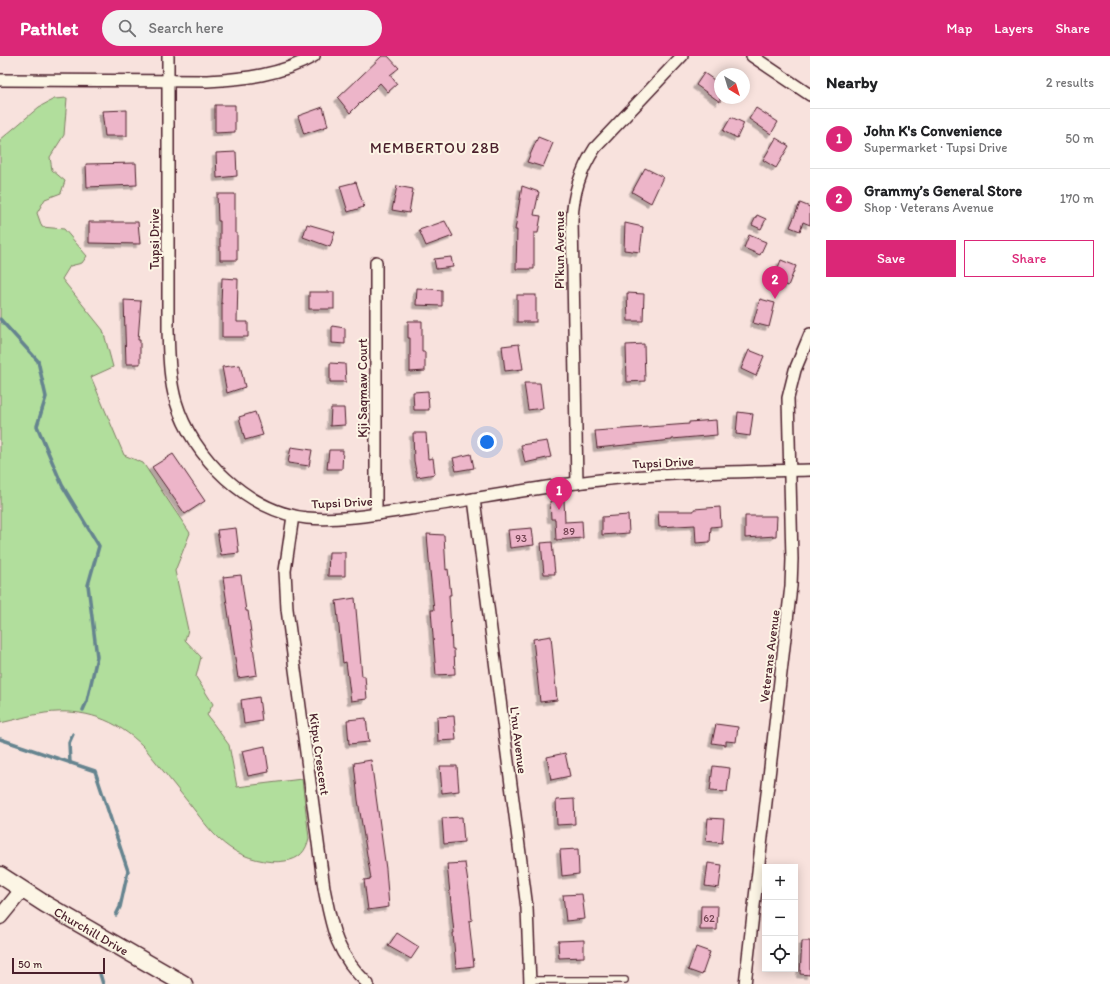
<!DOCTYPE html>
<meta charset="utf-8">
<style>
:root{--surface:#fff;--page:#f2f2f2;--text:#202124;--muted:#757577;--line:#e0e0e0;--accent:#db2777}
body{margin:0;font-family:Itim,sans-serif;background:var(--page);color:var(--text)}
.controls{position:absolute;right:12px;bottom:12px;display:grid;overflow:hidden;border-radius:0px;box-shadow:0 2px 10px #0003}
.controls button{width:36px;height:36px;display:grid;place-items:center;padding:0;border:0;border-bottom:1px solid var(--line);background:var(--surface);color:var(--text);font:20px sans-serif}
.compass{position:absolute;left:714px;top:12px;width:36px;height:36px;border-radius:50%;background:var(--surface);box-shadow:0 2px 10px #0003;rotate:142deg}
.scale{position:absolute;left:12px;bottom:10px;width:93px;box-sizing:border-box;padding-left:4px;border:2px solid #4a1f2b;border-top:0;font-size:11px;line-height:14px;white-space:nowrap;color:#4a1f2b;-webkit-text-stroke:3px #fcf5e5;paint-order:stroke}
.you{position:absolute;left:487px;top:386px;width:14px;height:14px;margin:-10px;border:3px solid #fff;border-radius:50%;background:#1a73e8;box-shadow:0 0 0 6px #1a73e833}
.badge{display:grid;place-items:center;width:26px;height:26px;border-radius:50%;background:var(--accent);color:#fff;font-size:13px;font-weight:700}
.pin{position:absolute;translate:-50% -33px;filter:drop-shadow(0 1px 2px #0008)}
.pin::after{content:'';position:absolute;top:21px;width:14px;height:12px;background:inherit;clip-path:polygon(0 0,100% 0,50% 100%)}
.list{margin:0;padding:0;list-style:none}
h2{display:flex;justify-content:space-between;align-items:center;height:52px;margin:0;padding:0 16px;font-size:17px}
h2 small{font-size:13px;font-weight:400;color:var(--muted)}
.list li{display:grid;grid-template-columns:26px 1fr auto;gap:12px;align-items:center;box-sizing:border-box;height:60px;padding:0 16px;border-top:1px solid var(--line)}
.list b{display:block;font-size:15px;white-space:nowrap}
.list p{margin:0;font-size:13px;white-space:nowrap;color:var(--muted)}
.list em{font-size:13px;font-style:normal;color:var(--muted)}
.actions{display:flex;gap:8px;padding:12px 16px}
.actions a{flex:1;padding:9px 0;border:1px solid var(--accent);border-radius:0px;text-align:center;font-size:14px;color:var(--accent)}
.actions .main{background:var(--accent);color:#fff}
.icon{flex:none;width:22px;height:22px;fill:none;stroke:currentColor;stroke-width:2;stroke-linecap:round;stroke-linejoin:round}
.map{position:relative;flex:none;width:810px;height:928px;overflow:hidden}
header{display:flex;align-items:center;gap:24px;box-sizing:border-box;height:56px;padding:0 20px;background:var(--accent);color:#fff}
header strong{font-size:19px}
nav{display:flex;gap:22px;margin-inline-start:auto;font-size:14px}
.search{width:280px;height:36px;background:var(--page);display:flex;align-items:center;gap:10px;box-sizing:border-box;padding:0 14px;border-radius:22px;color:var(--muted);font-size:15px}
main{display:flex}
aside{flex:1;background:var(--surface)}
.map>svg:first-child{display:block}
.green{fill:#b1de9c;stroke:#7e7e64}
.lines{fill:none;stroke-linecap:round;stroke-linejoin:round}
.stream{stroke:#65848f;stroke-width:3.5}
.building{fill:#edb5c9;stroke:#4a1f2b;filter:url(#shadow)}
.service-casing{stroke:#4a1f2b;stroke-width:8}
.minor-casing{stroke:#4a1f2b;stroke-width:14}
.tertiary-casing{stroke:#4a1f2b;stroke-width:17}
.secondary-casing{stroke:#4a1f2b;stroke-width:19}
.service{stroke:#fcf5e5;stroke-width:5.5}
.minor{stroke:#fcf5e5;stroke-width:11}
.tertiary{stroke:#fcf5e5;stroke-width:14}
.secondary{stroke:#fcf5e5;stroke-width:16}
.labels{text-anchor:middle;stroke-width:4;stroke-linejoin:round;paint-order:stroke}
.number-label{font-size:11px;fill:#734452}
.street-label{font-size:13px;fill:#4a1f2b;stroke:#fcf5e5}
.quarter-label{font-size:15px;letter-spacing:1px;fill:#4a1f2b;stroke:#fcf5e5}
</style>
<header>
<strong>Pathlet</strong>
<div class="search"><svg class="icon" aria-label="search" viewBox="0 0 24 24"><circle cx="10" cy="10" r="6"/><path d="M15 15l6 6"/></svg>Search here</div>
<nav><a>Map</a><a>Layers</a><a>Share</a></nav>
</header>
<main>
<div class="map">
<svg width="810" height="928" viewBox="0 0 810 928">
<defs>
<filter id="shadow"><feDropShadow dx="-3.5" dy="3.5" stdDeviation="0" flood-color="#0004"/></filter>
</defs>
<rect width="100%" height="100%" fill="#f8e2dd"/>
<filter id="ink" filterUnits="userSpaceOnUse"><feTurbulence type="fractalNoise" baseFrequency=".025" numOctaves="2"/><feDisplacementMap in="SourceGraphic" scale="8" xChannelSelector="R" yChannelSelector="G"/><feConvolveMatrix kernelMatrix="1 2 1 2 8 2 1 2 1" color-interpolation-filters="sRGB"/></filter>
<g filter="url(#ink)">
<!-- green -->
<path class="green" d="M 67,42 L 64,79 L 50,101 L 52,114 L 65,125 L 61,137 L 45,143 L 37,157 L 42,171 L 64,173 L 87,200 L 82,207 L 70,210 L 62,223 L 103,274 L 113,311 L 91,321 L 124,399 L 143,407 L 190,477 L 175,515 L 188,574 L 185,584 L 201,601 L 196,621 L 213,648 L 207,659 L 229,689 L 237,731 L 302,723 L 309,782 C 306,795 300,803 285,805 C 267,808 245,802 230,792 C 214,781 203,765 192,751 C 176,731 160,711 144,691 C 116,663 84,652 45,657 C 30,659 15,664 0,667 L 0,84 L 39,51 L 54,43 Z"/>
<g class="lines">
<!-- stream -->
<g class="stream">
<path d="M 0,263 L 38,305 L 46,341 L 37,370 L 62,429 L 99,490 L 88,529 L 97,601 L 87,645 L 83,654"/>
<path d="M 0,683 L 95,715 L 128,815 L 120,851 L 116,859"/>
<path d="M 70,707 L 69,687 L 73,678"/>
<path d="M 100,918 L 103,928"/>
</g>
</g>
<!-- building -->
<g class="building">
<path d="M 382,0 L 388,0 L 399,12 L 390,19 L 397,28 L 388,36 L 380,27 L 350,57 L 338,42 Z"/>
<path d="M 704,17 L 720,28 L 720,46 L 696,29 Z"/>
<path d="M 215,49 L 235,49 L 235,76 L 215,77 Z"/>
<path d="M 323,51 L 328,70 L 304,78 L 298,60 Z"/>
<path d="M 756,52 L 778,66 L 771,78 L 749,63 Z"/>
<path d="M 127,54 L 127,80 L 105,80 L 102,55 Z"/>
<path d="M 731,61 L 744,67 L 737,82 L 723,75 Z"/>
<path d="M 538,81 L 553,87 L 543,111 L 527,106 Z"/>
<path d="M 776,82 L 789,90 L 776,112 L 763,104 Z"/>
<path d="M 236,96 L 237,120 L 217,122 L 216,97 Z"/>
<path d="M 136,107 L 137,129 L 87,131 L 86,108 Z"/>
<path d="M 645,112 L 663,121 L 651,147 L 632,136 Z"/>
<path d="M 356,126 L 364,151 L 348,156 L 340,130 Z"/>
<path d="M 397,130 L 413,133 L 409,157 L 392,154 Z"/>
<path d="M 522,130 L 539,136 L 534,159 L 541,160 L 538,177 L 534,177 L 534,213 L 516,213 L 517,174 L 515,174 Z"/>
<path d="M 217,138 L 235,138 L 235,177 L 237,177 L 237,204 L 220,204 L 220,165 L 218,165 Z"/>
<path d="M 800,147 L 810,151 L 810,169 L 803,166 L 800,175 L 790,171 Z"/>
<path d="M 757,159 L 766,163 L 761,173 L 752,169 Z"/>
<path d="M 445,165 L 453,180 L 426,190 L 419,174 Z"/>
<path d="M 89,166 L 138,166 L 140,188 L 89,187 Z"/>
<path d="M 625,167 L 643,171 L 640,196 L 624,194 Z"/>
<path d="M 307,168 L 335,176 L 330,191 L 303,181 Z"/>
<path d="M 749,179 L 766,186 L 760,199 L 744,192 Z"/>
<path d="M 451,201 L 453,211 L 436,213 L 434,203 Z"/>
<path d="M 781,204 L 796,210 L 788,230 L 773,224 Z"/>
<path d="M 222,222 L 238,223 L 237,266 L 248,266 L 248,281 L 222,281 L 222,247 L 221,247 Z"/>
<path d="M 417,232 L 442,234 L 442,250 L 416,249 Z"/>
<rect x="309" y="236" width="25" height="17"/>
<path d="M 627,237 L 644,238 L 643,265 L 628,265 Z"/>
<rect x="517" y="239" width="19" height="27"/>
<path d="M 760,243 L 775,247 L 769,271 L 753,267 Z"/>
<path d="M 124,244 L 141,245 L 138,284 L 140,284 L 140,308 L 126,308 Z"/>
<path d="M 408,265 L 422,265 L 422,296 L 425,296 L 425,315 L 410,316 L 410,282 L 408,282 Z"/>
<path d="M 332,270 L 345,272 L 345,288 L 332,287 Z"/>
<path d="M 519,288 L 523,313 L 505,315 L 502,290 Z"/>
<path d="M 644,288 L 645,325 L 627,326 L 626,289 Z"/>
<path d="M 749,294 L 764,300 L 756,320 L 741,313 Z"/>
<path d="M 330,307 L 345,308 L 346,326 L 330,326 Z"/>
<path d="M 240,309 L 245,331 L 227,337 L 222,311 Z"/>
<path d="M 524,327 L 540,327 L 543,352 L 528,354 Z"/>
<path d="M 428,335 L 429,354 L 414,354 L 413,336 Z"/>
<path d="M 331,352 L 344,352 L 345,369 L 330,370 Z"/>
<path d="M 255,356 L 263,379 L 245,384 L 239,361 Z"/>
<path d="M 738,356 L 753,358 L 750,380 L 736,378 Z"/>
<path d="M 716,364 L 717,379 L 672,383 L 672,384 L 597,392 L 595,375 L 689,368 L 689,366 Z"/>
<path d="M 413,377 L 426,377 L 428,403 L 433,402 L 435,418 L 417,421 L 414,405 Z"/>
<path d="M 547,385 L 551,401 L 525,407 L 521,389 Z"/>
<path d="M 291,391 L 312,394 L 309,410 L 288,407 Z"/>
<path d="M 329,394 L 343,394 L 342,413 L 327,413 Z"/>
<path d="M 173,398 L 205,445 L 185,458 L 152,411 Z"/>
<path d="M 471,398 L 474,412 L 456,415 L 453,402 Z"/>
<path d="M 564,444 L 565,466 L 582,465 L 583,482 L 556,484 L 555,463 L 551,463 L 550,445 Z"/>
<path d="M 720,451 L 721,470 L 711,471 L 710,486 L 696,487 L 695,469 L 659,471 L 658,455 L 694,455 L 694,453 Z"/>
<path d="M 628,459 L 629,477 L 602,479 L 602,461 Z"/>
<path d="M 745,460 L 777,460 L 776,480 L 745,482 Z"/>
<path d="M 236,472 L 239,497 L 221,499 L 217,474 Z"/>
<path d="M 532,472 L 534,489 L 510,492 L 508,474 Z"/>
<path d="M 427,478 L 444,479 L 446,514 L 448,513 L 451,539 L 449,539 L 452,593 L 454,593 L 455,618 L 436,619 L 431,554 L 434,554 L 430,515 Z"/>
<path d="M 552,486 L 555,518 L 544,518 L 541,487 Z"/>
<path d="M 329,496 L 345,496 L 345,520 L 328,520 Z"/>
<path d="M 241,519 L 246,555 L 248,555 L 257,619 L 238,622 L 223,521 Z"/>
<path d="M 355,542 L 362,620 L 365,620 L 367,643 L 351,645 L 346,606 L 343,607 L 336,545 Z"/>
<path d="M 551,580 L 557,644 L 540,646 L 533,583 Z"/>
<path d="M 259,641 L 262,665 L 244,668 L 241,644 Z"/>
<path d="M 454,660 L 456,684 L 438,685 L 437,661 Z"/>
<path d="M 366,662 L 369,686 L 349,688 L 347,664 Z"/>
<path d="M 716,668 L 738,671 L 736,686 L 726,685 L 726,689 L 712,687 Z"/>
<path d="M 265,690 L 269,716 L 248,720 L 242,695 Z"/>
<path d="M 565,697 L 570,720 L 551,724 L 547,701 Z"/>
<path d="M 371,704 L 386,813 L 389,851 L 368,854 L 364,824 L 371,823 L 358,744 L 354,707 Z"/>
<path d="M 440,710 L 457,710 L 459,735 L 442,737 Z"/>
<path d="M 713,710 L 730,712 L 727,736 L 710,735 Z"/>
<path d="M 574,743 L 575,768 L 557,769 L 556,744 Z"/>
<path d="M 462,761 L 464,786 L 444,788 L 442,762 Z"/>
<path d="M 708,762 L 724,763 L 722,787 L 706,785 Z"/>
<path d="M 578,793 L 579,818 L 562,820 L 560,794 Z"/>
<path d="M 465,807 L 470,840 L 472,864 L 469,865 L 474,910 L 456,912 L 453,877 L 454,877 L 447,808 Z"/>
<path d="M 708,807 L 722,809 L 719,832 L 705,830 Z"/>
<path d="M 582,838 L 585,863 L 566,865 L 563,839 Z"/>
<path d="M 701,850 L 718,850 L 717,874 L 700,874 Z"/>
<path d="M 397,877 L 419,891 L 411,903 L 388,890 Z"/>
<path d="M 584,884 L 584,901 L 559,902 L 558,885 Z"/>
<path d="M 802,885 L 810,885 L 810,919 L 800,918 Z"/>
<path d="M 696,891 L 710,896 L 702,919 L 688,914 Z"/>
</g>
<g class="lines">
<!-- service casing -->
<g class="service-casing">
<path id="service" d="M 530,924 L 625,924"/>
</g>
<!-- minor casing -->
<g class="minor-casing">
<g id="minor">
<path d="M 168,0 L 168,274 C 169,298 169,322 176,346 C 192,401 249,456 307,462 C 341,465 376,458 410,453 C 465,445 521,434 576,427 C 654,416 732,416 810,414"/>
<path d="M 752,0 L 810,39"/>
<path d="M 0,24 L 207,25 C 244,23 281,19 314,0"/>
<path d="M 376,206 L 376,458"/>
<path d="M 577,427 L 572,165 C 573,137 580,115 595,92 L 682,0"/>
<path d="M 474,443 L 527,852 L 530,928"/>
<path d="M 293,460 L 285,515 L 287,553 L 324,832 C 332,873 336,898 368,928"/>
<path d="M 745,928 L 791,530 L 792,503 L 788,342 L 795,314 L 810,278"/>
</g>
</g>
<!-- tertiary casing -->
<g class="tertiary-casing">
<path id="tertiary" d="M 0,861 L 22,834"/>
</g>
<!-- secondary casing -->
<g class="secondary-casing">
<g id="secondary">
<path id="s1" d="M 0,819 L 45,848 L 184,928"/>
</g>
</g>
<!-- service -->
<use href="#service" class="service"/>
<!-- minor -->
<use href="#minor" class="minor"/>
<!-- tertiary -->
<use href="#tertiary" class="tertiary"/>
<!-- secondary -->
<use href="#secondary" class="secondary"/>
</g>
</g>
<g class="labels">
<!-- number labels -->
<g class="number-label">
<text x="569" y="479">89</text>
<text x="521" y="486">93</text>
<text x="709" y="866">62</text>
</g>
<!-- street labels -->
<g class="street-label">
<text transform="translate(154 183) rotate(-90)" y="5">Tupsi Drive</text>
<text transform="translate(559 194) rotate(-90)" y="5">Pi'kun Avenue</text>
<text transform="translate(362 332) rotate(-90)" y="5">Kji Saqmaw Court</text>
<text transform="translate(663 406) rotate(-3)" y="5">Tupsi Drive</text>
<text transform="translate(342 446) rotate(-3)" y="5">Tupsi Drive</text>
<text transform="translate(769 600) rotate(-83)" y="5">Veterans Avenue</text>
<text transform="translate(519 684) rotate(83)" y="5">L'nu Avenue</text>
<text transform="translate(320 698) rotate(82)" y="5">Kitpu Crescent</text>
<text dy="5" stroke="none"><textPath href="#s1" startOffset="107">Churchill Drive</textPath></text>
</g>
<!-- quarter labels -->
<g class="quarter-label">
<text x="435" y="97">MEMBERTOU 28B</text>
</g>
</g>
</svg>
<div class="controls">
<button>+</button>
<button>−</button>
<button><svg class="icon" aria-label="locate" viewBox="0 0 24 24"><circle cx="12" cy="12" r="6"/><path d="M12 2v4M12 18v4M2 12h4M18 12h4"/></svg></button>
</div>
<svg class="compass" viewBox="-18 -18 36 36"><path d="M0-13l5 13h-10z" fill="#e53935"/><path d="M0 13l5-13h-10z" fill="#757577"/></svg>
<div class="scale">50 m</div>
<div class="you"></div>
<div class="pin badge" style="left:559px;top:454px">1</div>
<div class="pin badge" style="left:775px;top:243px">2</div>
</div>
<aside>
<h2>Nearby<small>2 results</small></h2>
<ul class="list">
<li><span class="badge">1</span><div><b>John K's Convenience</b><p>Supermarket · Tupsi Drive</p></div><em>50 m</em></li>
<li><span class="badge">2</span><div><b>Grammy’s General Store</b><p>Shop · Veterans Avenue</p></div><em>170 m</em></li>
</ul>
<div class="actions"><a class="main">Save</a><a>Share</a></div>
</aside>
</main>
